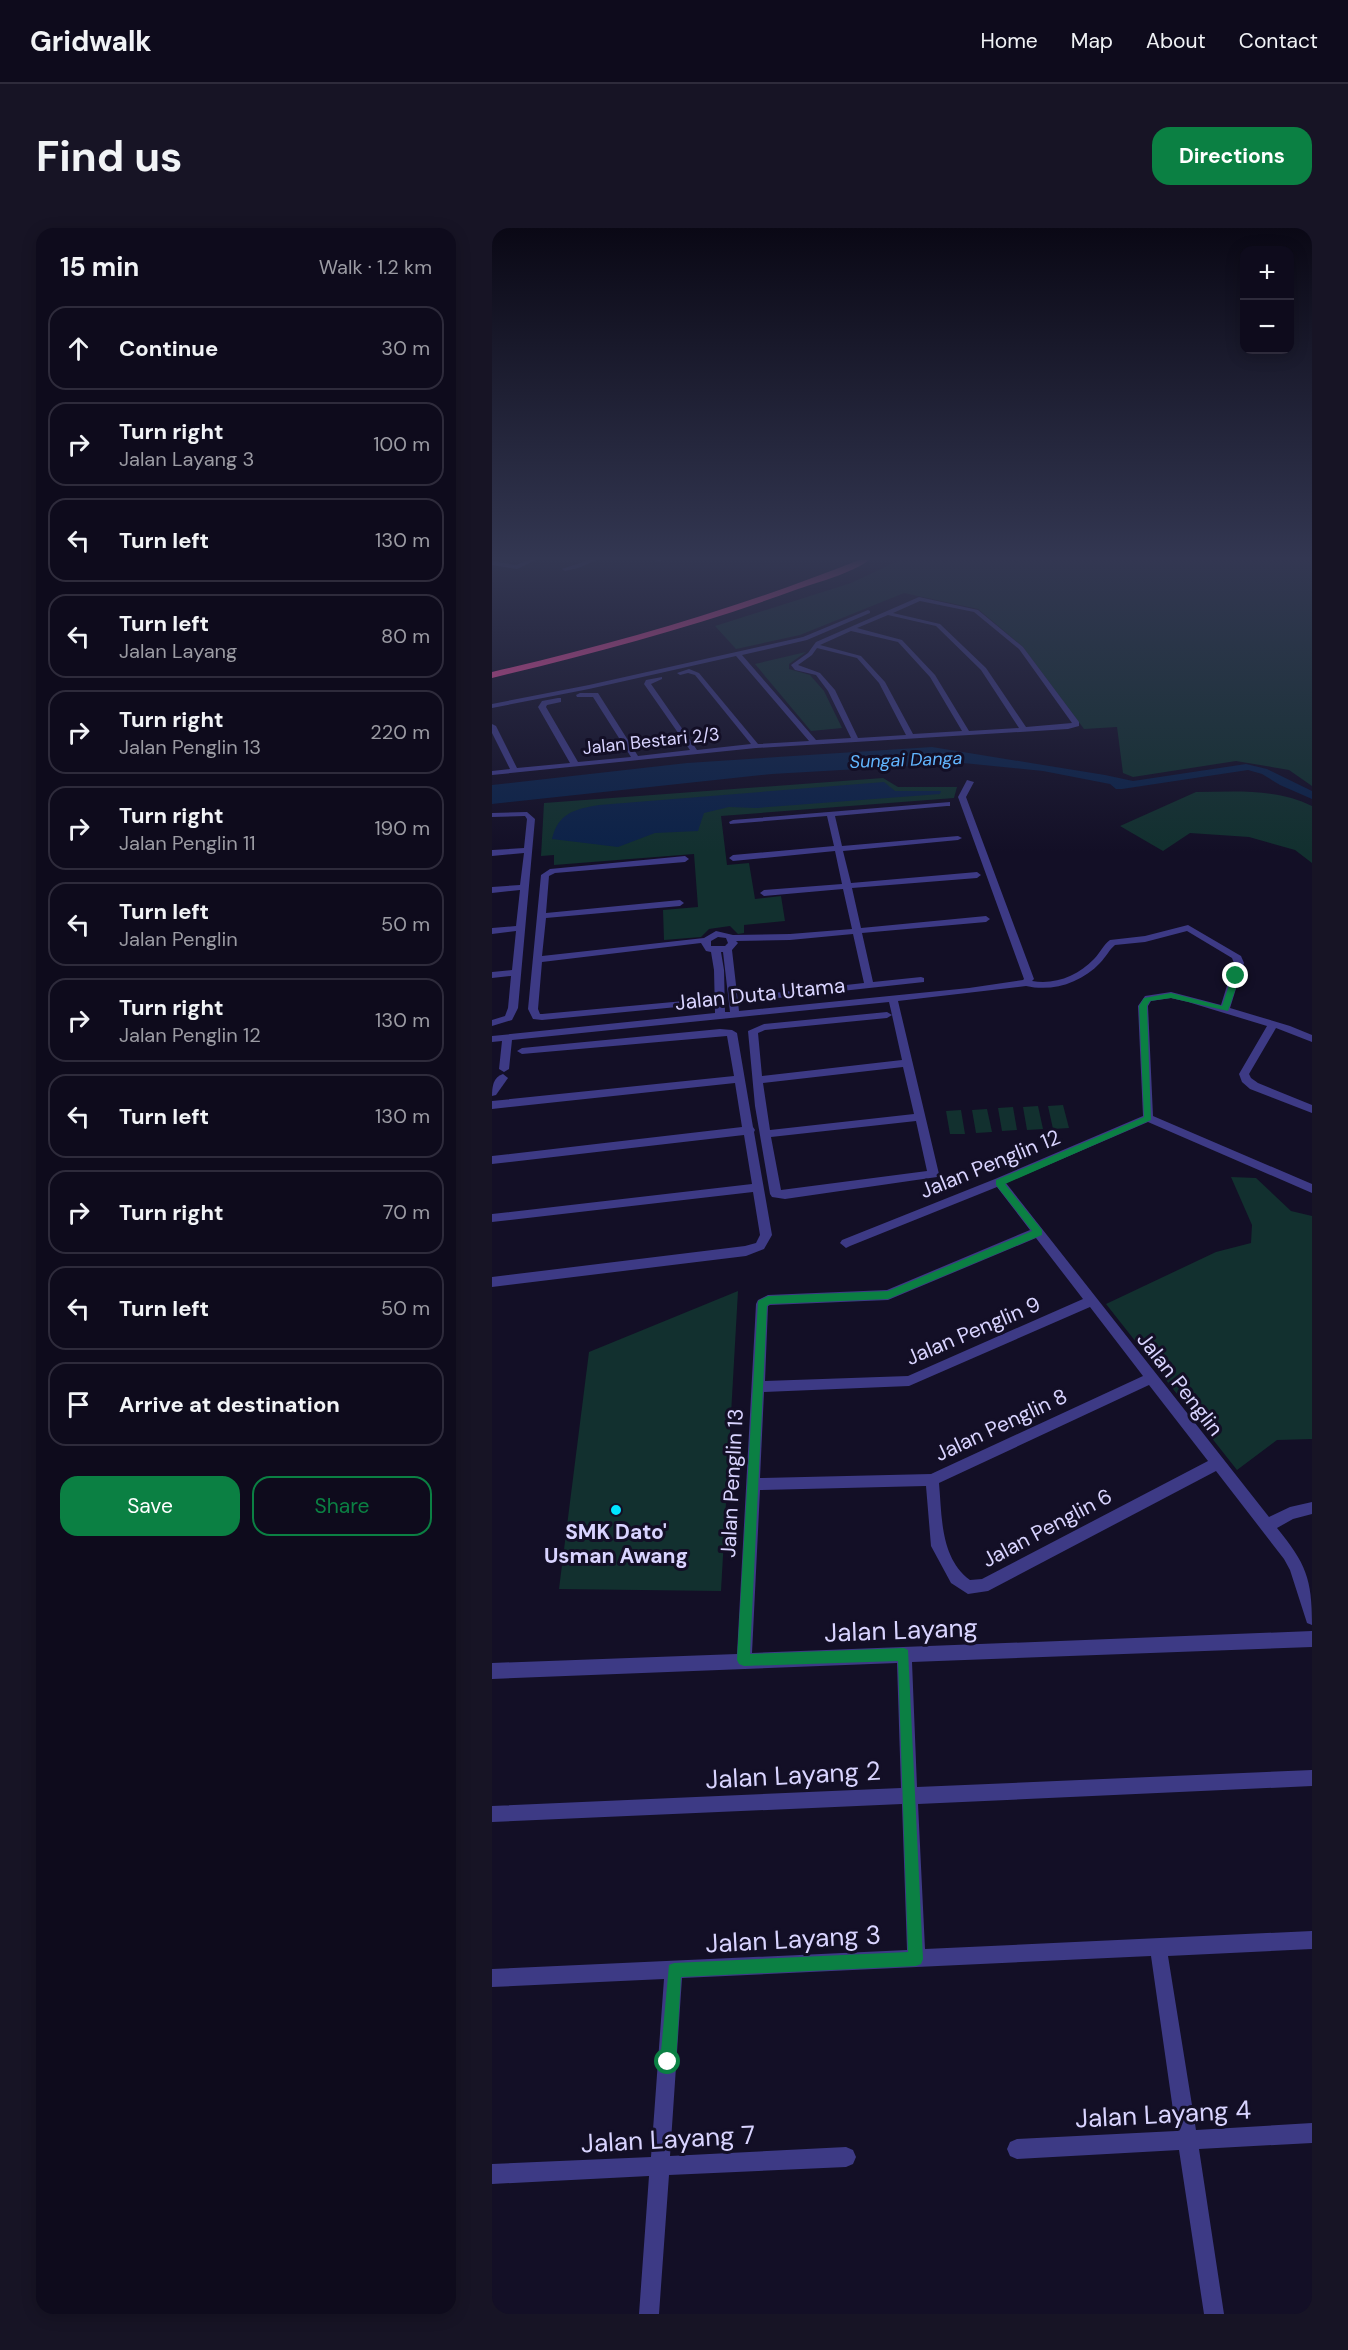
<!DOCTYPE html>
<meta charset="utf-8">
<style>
:root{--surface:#0e0b1c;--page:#171425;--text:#f1f3f6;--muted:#9b9ba3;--line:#2e2b3b;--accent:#0b8043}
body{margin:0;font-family:"DM Sans",sans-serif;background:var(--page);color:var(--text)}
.controls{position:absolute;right:18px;top:18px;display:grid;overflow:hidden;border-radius:12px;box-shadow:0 3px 15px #0003}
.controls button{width:54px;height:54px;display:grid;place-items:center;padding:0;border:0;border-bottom:2px solid var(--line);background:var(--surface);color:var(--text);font:30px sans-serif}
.stop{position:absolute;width:18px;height:18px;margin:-14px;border:4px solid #0b8043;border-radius:50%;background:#fff}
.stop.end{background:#0b8043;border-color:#fff;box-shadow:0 2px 6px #0008}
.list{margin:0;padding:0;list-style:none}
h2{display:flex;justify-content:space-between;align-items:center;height:78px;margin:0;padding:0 24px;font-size:26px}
h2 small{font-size:20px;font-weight:400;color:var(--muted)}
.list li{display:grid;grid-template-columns:39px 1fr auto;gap:18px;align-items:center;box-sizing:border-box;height:84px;margin:0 12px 12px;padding:0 12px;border:2px solid var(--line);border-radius:18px}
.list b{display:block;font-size:22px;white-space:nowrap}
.list p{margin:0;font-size:20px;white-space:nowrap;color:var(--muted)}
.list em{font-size:20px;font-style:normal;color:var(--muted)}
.actions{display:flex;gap:12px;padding:18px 24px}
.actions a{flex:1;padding:14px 0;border:2px solid var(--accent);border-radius:18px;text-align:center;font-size:21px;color:var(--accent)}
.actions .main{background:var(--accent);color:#fff}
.icon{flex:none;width:33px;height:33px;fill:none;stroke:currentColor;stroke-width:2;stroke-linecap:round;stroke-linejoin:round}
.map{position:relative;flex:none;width:820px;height:2086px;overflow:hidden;border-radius:18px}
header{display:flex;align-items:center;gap:36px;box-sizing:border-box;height:84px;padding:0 30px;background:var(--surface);border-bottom:2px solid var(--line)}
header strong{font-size:28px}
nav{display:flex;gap:33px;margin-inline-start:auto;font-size:21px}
.intro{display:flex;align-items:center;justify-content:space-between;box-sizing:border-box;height:144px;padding:0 36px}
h1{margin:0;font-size:42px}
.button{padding:15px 27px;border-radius:18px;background:var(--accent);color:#fff;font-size:21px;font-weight:700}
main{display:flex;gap:36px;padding:0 36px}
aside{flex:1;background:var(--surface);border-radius:18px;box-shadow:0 3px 15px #0003}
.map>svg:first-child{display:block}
.green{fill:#12302f}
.water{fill:#0c2248}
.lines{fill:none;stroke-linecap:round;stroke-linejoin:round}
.minor{fill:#3d3a85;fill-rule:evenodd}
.highway{fill:#ff4fa3;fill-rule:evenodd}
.route{fill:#0b8043}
.poi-dot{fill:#00e5ff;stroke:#130f26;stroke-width:2}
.labels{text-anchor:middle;stroke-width:6;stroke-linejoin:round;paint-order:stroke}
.far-street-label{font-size:18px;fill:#d9d4ff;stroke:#130f26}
.far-water-label{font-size:18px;font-style:italic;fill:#62b6ff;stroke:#130f26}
.street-label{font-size:21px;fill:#d9d4ff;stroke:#130f26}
.poi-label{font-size:21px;font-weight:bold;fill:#d9d4ff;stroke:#130f26}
.near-street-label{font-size:26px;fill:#d9d4ff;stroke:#130f26}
</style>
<header>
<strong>Gridwalk</strong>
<nav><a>Home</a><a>Map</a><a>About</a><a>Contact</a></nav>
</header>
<div class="intro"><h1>Find us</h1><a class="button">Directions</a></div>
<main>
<aside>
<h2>15 min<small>Walk · 1.2 km</small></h2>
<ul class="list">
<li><svg class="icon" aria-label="ahead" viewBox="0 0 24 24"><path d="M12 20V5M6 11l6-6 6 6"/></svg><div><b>Continue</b></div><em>30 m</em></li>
<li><svg class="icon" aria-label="right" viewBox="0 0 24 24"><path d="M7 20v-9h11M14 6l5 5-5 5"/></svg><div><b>Turn right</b><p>Jalan Layang 3</p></div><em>100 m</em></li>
<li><svg class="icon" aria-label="left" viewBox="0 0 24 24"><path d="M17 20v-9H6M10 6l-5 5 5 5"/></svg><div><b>Turn left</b></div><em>130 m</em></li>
<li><svg class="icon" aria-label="left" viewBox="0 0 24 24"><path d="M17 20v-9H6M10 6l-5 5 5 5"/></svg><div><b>Turn left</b><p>Jalan Layang</p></div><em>80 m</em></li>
<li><svg class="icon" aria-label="right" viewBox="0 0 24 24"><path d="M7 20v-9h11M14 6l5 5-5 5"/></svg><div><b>Turn right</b><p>Jalan Penglin 13</p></div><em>220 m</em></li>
<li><svg class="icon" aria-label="right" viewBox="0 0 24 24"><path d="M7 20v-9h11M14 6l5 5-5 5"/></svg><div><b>Turn right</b><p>Jalan Penglin 11</p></div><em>190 m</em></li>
<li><svg class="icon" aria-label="left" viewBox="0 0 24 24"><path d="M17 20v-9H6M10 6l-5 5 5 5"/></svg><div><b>Turn left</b><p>Jalan Penglin</p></div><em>50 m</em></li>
<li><svg class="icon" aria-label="right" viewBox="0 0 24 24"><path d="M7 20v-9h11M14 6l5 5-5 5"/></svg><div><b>Turn right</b><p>Jalan Penglin 12</p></div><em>130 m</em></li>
<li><svg class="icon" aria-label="left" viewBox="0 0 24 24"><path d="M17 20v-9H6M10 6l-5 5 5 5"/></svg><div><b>Turn left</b></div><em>130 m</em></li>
<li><svg class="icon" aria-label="right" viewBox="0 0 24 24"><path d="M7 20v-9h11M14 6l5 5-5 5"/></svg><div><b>Turn right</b></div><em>70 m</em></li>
<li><svg class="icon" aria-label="left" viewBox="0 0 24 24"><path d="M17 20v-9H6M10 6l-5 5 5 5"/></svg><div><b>Turn left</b></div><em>50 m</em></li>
<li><svg class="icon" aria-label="arrive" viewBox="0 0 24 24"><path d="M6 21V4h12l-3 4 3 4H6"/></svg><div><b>Arrive at destination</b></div></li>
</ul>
<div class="actions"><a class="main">Save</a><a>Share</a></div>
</aside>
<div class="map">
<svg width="820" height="2086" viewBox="0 0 820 2086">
<rect width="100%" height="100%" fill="#130f26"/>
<!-- green -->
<g class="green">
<path d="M 408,332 L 820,332 L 820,558 L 797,542 L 744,533 L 641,549 L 631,545 L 625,499 L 592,501 L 531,419 L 486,381 L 412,365 L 308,407 L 244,421 L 223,398 L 359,355 Z"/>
<path d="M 314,424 L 297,436 L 297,441 L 318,447 L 332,463 L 350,500 L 319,503 L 263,436 Z"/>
<path d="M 391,550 L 406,559 L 465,559 L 462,570 L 229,588 L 235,637 L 257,635 L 263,671 L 289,668 L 293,693 L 252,697 L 252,705 L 246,706 L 238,698 L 217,701 L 209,709 L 172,712 L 171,682 L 206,679 L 202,626 L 62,637 L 62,627 L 49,628 L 52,575 Z"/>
<path d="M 704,564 C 743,564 784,560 820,578 L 820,635 L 803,622 L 757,609 L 698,605 L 671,623 L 628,598 Z"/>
<path d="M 571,877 L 577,900 L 561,901 L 556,878 Z"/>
<path d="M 546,878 L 551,901 L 535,902 L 531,879 Z"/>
<path d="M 521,879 L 525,902 L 510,903 L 506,880 Z"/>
<path d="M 495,881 L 500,904 L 484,905 L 480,882 Z"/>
<path d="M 469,882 L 473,906 L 458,906 L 454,883 Z"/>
<path d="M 739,949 L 764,950 L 799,983 L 820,988 L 820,1211 L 785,1212 L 745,1242 L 614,1076 L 724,1024 L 759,1015 L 760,997 Z"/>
<path d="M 246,1063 L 229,1363 L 67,1361 L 97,1124 Z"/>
</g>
<!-- water -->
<g class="water">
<path d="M 440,519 L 613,547 L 641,553 L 754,536 L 775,541 L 820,563 L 820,571 L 788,557 L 770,546 L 756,542 L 630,561 L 624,561 L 618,556 L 551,543 L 471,535 L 280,546 L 0,576 L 0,557 L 195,535 Z"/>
<path d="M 392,554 L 403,563 L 449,563 L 448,566 L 264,580 L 237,579 L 212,585 L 206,603 L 163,605 L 126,619 L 60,611 C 66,585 83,581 107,577 Z"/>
</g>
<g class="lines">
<!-- minor -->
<g class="minor">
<path d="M 37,332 L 44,332 L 25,341 L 0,337 L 0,333 L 24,337 Z"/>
<path d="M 97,332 L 105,332 L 86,340 L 73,343 L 70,341 Z"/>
<path d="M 163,332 L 170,332 L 167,334 Z"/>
<path d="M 427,369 L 486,382 L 531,419 L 587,494 L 587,498 L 576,501 L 264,520 L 0,547 L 0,543 L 18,541 L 0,505 L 0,496 L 4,498 L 25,540 L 78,535 L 46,479 L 50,473 L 66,470 L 69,470 L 69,474 L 55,477 L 54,479 L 86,534 L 139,529 L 101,469 L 85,469 L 84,467 L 88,465 L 106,465 L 146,528 L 198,522 L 152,456 L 154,452 L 170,449 L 170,451 L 159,456 L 205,522 L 259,516 L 203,447 L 196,445 L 188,447 L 185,445 L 197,441 L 207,445 L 266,516 L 317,513 L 244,428 L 97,461 L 0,480 L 0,476 L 97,457 L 311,409 L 376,382 L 378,383 L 378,385 L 315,412 L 250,427 L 324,512 L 359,510 L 336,463 L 324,447 L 303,442 L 299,437 L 316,425 L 324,414 ZM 428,373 L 482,384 L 527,421 L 580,495 L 534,499 L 494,440 L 448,396 L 401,385 ZM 396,387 L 444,398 L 489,442 L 527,500 L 477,503 L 443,447 L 410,412 L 365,400 ZM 359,403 L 406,414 L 438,449 L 470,503 L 421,506 L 393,454 L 369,428 L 328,417 ZM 325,420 L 365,430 L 387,455 L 414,507 L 366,510 L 343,462 L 328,445 L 306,437 L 320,427 Z"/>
<path d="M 475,552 L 482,554 L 474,569 L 542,751 L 540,753 C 563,757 586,748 602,731 C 608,725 611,717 618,712 L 653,708 L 696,697 L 749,728 L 752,735 L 738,780 L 798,798 L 820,807 L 820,814 L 784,800 L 757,846 L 759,850 L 766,855 L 820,877 L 820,885 L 758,861 L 750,854 L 747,846 L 775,798 L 696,774 L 679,770 L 659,773 L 656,778 L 661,888 L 820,956 L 820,965 L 656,894 L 514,955 L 777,1289 L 798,1279 L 820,1274 L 820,1286 L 801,1291 L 785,1300 C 814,1336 820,1350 820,1397 L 815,1395 L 798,1342 L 792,1331 L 724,1243 L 496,1363 L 476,1366 L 459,1355 L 439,1318 L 434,1258 L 268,1262 L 260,1425 L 820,1403 L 820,1419 L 420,1434 L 425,1559 L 820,1542 L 820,1558 L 426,1576 L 433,1721 L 820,1703 L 820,1721 L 676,1728 L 704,1902 L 820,1895 L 820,1915 L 707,1921 L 732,2086 L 712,2086 L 687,1922 L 525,1931 L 518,1928 L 515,1921 L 518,1914 L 525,1911 L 684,1903 L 659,1728 L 190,1750 L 178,1928 L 354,1919 L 361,1922 L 364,1929 L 361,1936 L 354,1939 L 177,1947 L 167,2086 L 147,2086 L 157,1948 L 0,1956 L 0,1936 L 159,1929 L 172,1751 L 0,1759 L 0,1741 L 415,1722 L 410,1576 L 0,1594 L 0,1578 L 409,1560 L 405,1435 L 0,1451 L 0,1435 L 245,1426 L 264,1076 L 266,1072 L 276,1067 L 395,1062 L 538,1002 L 505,959 L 358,1018 L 354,1020 L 348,1015 L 350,1012 L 503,951 L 651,888 L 646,778 L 653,768 L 679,764 L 729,777 L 742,735 L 740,730 L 695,703 L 653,714 L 623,717 C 617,722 614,729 608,735 C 589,755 561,764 534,758 L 406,773 L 447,946 L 445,949 L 293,971 L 280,969 L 278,966 L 263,878 L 256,803 L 272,796 L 395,784 L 400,787 L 397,774 L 20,812 L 17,841 L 12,844 L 7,841 L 10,813 L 0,814 L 0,808 L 223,785 L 222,742 L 219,724 L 214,723 L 209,715 L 50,734 L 46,781 L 48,786 L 50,786 L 203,772 L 208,775 L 206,777 L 50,792 L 41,791 L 36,781 L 49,647 L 58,641 L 193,628 L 197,631 L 193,634 L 63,645 L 57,648 L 54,685 L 188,672 L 192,675 L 188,678 L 54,690 L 50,728 L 212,710 L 224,703 L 241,707 L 298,706 L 360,701 L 351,661 L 272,668 L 268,665 L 272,662 L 350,656 L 343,623 L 241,633 L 237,630 L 241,627 L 342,618 L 335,588 L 238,596 L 237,594 L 241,592 L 458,574 L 458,578 L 455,578 L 343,588 L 350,618 L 466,608 L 470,610 L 466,612 L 351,623 L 359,655 L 485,644 L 489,647 L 485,650 L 360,660 L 369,700 L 494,688 L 498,691 L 494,694 L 370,705 L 381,754 L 429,749 L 432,750 L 432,754 L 267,772 L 264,771 L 264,767 L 372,755 L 361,706 L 298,712 L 244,713 L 246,715 L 240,722 L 247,783 L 477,760 L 531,752 L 532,751 L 466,569 ZM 226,709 L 234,710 L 236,715 L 233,718 L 219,718 L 219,713 ZM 229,724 L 231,724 L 238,784 L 233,784 L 232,742 ZM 400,787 L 410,832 L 270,848 L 266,805 L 273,802 L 395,790 ZM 411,839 L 422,886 L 278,902 L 271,855 ZM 424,893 L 435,943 L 289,962 L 279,909 ZM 544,1010 L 591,1071 L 416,1148 L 273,1153 L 276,1078 L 278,1077 L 396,1072 ZM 598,1079 L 651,1148 L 439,1246 L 268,1250 L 272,1164 L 417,1158 ZM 657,1157 L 716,1233 L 490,1351 L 478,1352 C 448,1330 450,1288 447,1255 Z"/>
<path d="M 35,584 L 43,591 L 26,780 L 20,792 L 0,798 L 0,792 L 13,788 L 16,780 L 19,748 L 0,750 L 0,744 L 20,742 L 24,703 L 0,706 L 0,700 L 24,698 L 28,662 L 0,665 L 0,659 L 28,657 L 32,625 L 0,628 L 0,622 L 32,620 L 35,591 L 33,588 L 0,589 L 0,585 Z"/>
<path d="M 228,801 L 240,802 L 245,805 L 261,899 L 263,902 L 262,904 L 280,1007 L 272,1021 L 254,1028 L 0,1059 L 0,1049 L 253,1018 L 264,1015 L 268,1007 L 261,964 L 0,994 L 0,986 L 260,956 L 252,907 L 0,936 L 0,928 L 250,899 L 243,855 L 0,881 L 0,873 L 242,848 L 235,808 L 30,826 L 25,823 L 30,820 Z"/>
<path d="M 11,846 L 16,850 L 4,867 L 0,868 C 0,859 1,849 11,846 Z"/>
</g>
<!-- highway -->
<path class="highway" d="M 367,332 L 377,332 C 360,345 327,354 306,361 C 206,398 103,425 0,450 L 0,444 C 125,415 247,380 367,332 Z"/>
</g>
<!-- sky -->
<linearGradient id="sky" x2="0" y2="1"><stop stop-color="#0a0815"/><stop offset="0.53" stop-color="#333752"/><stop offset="1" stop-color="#333752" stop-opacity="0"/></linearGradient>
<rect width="820" height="624" fill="url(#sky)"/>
<!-- route -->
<path class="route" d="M 744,746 L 748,748 L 736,783 L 679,770 L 658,773 L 655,778 L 659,892 L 513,956 L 550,1002 L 550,1007 L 396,1071 L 278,1076 L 275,1078 L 258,1426 L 412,1420 L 416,1422 L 431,1731 L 429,1736 L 424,1738 L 189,1749 L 184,1834 L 181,1840 L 176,1842 L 171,1840 L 168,1834 L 177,1737 L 182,1735 L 416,1724 L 406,1433 L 252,1438 L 247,1436 L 245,1432 L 266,1073 L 276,1068 L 396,1063 L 540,1003 L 504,957 L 504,952 L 652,889 L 647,778 L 652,770 L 679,765 L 730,778 L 740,748 Z"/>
<!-- markers -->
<circle class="poi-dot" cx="124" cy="1282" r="6"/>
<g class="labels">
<!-- far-street labels -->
<g class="far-street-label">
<text transform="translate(159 513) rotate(-6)" y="6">Jalan Bestari 2/3</text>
</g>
<!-- far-water labels -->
<g class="far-water-label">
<text transform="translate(414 532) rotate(-2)" y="6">Sungai Danga</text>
</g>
<!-- street labels -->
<g class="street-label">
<text transform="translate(268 766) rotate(-6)" y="7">Jalan Duta Utama</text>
<text transform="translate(498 936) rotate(-22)" y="7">Jalan Penglin 12</text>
<text transform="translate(481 1103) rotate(-23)" y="7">Jalan Penglin 9</text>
<text transform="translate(688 1156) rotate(52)" y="7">Jalan Penglin</text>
<text transform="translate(509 1197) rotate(-25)" y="7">Jalan Penglin 8</text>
<text transform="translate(240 1255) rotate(-87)" y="7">Jalan Penglin 13</text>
<text transform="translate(555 1300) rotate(-28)" y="7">Jalan Penglin 6</text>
</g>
<!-- poi labels -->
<g class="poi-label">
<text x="124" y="1311">SMK Dato'<tspan x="124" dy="24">Usman Awang</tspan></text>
</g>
<!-- near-street labels -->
<g class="near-street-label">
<text transform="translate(409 1402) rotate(-2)" y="9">Jalan Layang</text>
<text transform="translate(301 1547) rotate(-3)" y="9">Jalan Layang 2</text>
<text transform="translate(301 1711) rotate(-3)" y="9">Jalan Layang 3</text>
<text transform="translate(671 1886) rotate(-3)" y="9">Jalan Layang 4</text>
<text transform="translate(176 1911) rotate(-3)" y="9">Jalan Layang 7</text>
</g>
</g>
</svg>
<div class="controls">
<button>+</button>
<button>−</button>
</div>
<div class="stop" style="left:176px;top:1834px"></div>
<div class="stop end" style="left:744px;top:748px"></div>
</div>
</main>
